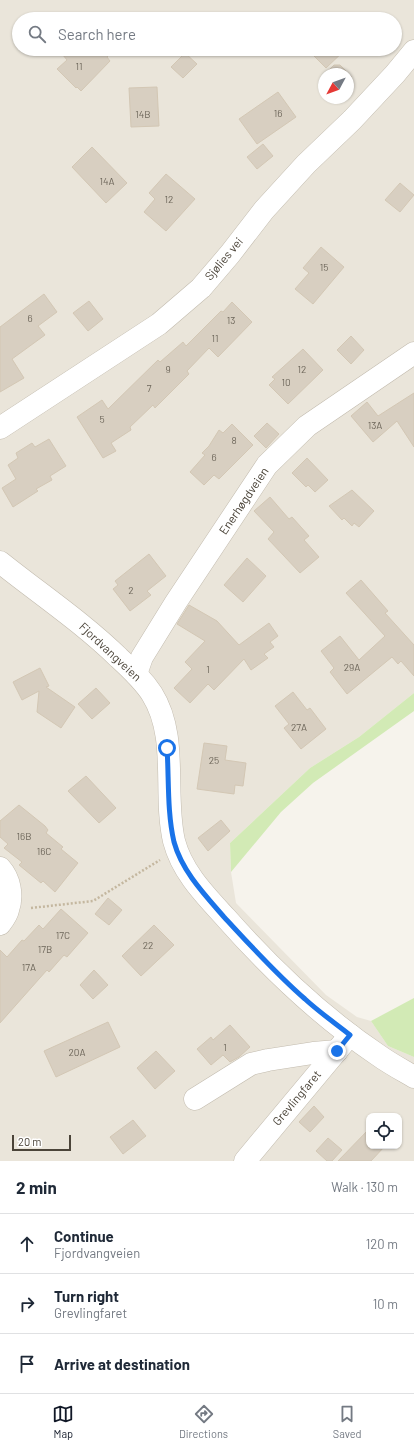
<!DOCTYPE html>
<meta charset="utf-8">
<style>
:root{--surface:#fff;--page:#f2f2f3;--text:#1f2937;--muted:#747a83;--line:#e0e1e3;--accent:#111827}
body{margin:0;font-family:Barlow,sans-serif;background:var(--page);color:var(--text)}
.controls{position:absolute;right:12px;bottom:12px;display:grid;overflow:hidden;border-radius:8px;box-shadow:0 1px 3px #0004}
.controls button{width:36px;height:36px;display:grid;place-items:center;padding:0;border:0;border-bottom:1px solid var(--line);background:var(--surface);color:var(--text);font:20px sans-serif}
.compass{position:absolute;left:318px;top:68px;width:36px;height:36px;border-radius:50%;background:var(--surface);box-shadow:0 1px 3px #0004;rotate:229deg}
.scale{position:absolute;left:12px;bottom:10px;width:59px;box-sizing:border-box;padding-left:4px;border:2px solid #4b4439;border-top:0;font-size:11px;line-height:14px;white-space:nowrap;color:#4b4439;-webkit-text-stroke:3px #fff;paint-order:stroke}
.stop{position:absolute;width:12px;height:12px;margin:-9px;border:3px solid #1a73e8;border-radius:50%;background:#fff}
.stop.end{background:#1a73e8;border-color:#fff;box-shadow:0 1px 4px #0008}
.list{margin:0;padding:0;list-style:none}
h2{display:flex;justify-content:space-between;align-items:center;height:52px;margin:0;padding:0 16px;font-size:17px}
h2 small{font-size:13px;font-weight:400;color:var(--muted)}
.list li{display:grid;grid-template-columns:26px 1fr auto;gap:12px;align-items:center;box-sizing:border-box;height:60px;padding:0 16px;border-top:1px solid var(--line)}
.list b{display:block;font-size:15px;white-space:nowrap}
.list p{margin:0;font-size:13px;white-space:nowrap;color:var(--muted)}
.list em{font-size:13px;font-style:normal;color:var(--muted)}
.icon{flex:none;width:22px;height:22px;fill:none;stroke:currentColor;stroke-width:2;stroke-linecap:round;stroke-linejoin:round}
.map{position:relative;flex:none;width:414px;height:1161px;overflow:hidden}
.search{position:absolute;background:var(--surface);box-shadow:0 1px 3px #0004;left:12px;right:12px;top:12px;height:44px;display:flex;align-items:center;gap:10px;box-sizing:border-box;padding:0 14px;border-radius:22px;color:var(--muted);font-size:15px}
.sheet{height:232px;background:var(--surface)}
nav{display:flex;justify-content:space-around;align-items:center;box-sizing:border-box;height:56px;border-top:1px solid var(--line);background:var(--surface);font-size:11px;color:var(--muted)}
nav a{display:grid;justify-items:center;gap:2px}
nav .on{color:var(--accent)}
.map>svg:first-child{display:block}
.residential{fill:#eae5da;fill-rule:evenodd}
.green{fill:#d2eab5}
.building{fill:#d8cfc1;stroke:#d3c7b4}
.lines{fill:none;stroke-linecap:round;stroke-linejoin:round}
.minor-casing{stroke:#c2bbae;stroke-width:23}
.path{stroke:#c4b79f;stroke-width:2.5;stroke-dasharray:2 2;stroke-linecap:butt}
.minor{stroke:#fff;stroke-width:22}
.route{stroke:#1a73e8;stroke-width:5}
.labels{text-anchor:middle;stroke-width:4;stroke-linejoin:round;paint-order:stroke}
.number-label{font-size:10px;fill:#6e675b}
.street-label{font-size:12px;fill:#4b4439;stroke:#fff}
</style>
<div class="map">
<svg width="414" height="1161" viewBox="0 0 414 1161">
<rect width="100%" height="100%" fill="#f6f3ec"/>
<!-- residential -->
<path class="residential" d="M 0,0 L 414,0 L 414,693 L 359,737 L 310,768 L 230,843 L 231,872 L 236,903 L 326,995 L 357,1017 L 371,1021 L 388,1046 L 414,1057 L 414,1161 L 0,1161 ZM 19,19 L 395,19 L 395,49 L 19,49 ZM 324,74 L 348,74 L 348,98 L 324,98 ZM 369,1116 L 399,1116 L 399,1146 L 369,1146 Z"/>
<!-- green -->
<g class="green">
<path d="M 414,693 L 414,711 L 313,783 L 281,812 L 231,872 L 230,843 L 310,768 L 359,737 Z"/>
<path d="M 414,998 L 414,1057 L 388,1046 L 371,1021 Z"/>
</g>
<!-- building -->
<g class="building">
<path d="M 58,49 L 115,49 L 107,57 L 110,61 L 81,91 L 77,87 L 76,88 L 57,69 L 67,60 Z"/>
<path d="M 307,49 L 346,49 L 326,68 Z"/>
<path d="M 185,53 L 197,64 L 183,78 L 171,67 Z"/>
<path d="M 334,65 L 340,65 L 352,77 L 348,80 L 348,74 L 325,74 Z"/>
<path d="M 157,87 L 159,126 L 131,127 L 129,88 Z"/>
<path d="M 278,92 L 296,117 L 257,144 L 239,119 Z"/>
<path d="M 263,144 L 273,156 L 257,169 L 247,157 Z"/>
<path d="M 92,147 L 127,183 L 106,203 L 72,167 Z"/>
<path d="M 166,174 L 195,199 L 166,231 L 144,212 L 155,199 L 149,193 Z"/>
<path d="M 400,183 L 414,195 L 400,212 L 385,200 Z"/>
<path d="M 321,247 L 344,267 L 313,304 L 295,289 L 309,273 L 303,268 Z"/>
<path d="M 44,294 L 57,312 L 38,326 L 45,335 L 12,359 L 24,378 L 0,392 L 0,327 Z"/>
<path d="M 89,301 L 103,319 L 88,331 L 73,313 Z"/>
<path d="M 232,302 L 252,322 L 218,357 L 209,348 L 187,371 L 189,374 L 155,408 L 153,405 L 130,427 L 131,430 L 111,443 L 116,451 L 103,458 L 77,417 L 102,400 L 108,409 L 158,360 L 160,362 L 183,342 L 186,346 L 221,311 L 223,312 Z"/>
<path d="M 351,336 L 364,350 L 351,364 L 337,350 Z"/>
<path d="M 303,349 L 323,370 L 288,404 L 269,385 L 275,379 L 272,377 Z"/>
<path d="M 414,393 L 414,447 L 397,421 L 373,442 L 351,416 L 367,402 L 378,416 Z"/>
<path d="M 267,423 L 279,434 L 266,448 L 254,436 Z"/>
<path d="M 232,424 L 253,445 L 219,479 L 214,475 L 204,485 L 190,472 L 205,455 L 202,453 L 209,446 L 219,430 L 223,433 Z"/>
<path d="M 49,439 L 66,466 L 50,476 L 52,480 L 36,489 L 38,491 L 13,507 L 2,488 L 16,479 L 8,465 L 18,458 L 16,453 L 32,443 L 35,447 Z"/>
<path d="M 307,458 L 328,480 L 315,492 L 308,485 L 306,487 L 292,473 Z"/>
<path d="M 352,490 L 374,511 L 359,527 L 354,523 L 352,526 L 344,518 L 342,520 L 329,506 Z"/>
<path d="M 270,497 L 289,519 L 292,517 L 309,536 L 304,540 L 319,557 L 300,573 L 268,539 L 274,532 L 254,511 Z"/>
<path d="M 149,554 L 166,576 L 147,591 L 151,595 L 130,611 L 113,589 L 118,585 L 115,581 Z"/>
<path d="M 247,558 L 266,576 L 243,602 L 224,585 Z"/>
<path d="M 361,580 L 388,611 L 385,613 L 414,645 L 414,676 L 401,661 L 398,664 L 392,657 L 347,694 L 330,672 L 334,668 L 321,651 L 340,636 L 359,660 L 385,636 L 346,593 Z"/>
<path d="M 189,605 L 217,621 L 239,645 L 269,623 L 278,636 L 270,642 L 274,647 L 264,654 L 268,658 L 251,670 L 244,659 L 214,690 L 208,684 L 190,703 L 174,688 L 192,669 L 185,662 L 205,641 L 177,624 Z"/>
<path d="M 40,668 L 49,686 L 46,687 L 75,707 L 61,728 L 37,712 L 39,691 L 22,700 L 13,682 Z"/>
<path d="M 96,688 L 110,703 L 92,719 L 78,704 Z"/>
<path d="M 293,692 L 307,710 L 310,708 L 326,729 L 301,749 L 284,728 L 289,724 L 275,706 Z"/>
<path d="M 204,743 L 227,746 L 225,760 L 246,763 L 243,786 L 235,785 L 234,794 L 197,789 Z"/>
<path d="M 86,776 L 116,808 L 99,823 L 68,791 Z"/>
<path d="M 19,805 L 45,826 L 48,830 L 46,833 L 63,847 L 61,849 L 78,863 L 55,892 L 43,881 L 41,883 L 19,865 L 22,862 L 4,848 L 8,844 L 0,837 L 0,821 Z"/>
<path d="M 221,820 L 230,831 L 208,851 L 198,838 Z"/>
<path d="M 108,898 L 122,910 L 109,925 L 95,914 Z"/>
<path d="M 61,909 L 88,933 L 67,957 L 64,955 L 49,972 L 47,970 L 0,1023 L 0,950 L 7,957 L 22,940 L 24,941 L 39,925 L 43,929 Z"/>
<path d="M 154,925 L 174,945 L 141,976 L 122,956 Z"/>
<path d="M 94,970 L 108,985 L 93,999 L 80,985 Z"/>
<path d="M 108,1022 L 120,1047 L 56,1077 L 44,1051 Z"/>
<path d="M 230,1025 L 250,1047 L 239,1057 L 230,1062 L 223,1055 L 211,1065 L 197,1049 L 211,1037 L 213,1040 Z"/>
<path d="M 156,1051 L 175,1071 L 155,1089 L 137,1068 Z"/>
<path d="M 314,1106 L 324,1117 L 310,1132 L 299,1122 Z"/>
<path d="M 133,1120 L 146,1136 L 123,1154 L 110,1137 Z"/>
<path d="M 369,1129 L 369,1146 L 385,1146 L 371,1161 L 338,1161 Z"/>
<path d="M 328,1138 L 342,1150 L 332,1161 L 327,1161 L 316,1151 Z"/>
</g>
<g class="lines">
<!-- minor casing -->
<g class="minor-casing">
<g id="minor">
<path d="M 0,428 L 159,324 L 201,288 L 230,254 L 264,210 L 306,164 L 352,120 L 395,74 L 414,51"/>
<path d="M 0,562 C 40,594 82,622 119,658 C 131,669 143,680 152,694 C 179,737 163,793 174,841 C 182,872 205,895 226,918 C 272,970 320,1016 378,1055 C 389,1063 402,1070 414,1077"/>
<path d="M 136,674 L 142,657 L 176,602 L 267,465 L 307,426 L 414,353"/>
<path d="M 0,868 C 10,879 13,896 8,910 C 7,915 3,920 0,924"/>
<path d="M 195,1099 L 251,1064 L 268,1060 L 313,1053 L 337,1051"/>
<path d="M 245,1161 L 350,1035"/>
</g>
</g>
<!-- path -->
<path class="path" d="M 31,908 L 93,901 L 160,860"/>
<!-- minor -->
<use href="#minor" class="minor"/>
</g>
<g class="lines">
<!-- route -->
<path class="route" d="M 167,748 C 169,778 167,812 174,842 C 182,871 204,894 224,917 C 250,945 276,974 305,999 C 319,1012 335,1023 350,1035 L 337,1051"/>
</g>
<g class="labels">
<!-- number labels -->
<g class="number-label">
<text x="79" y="70">11</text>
<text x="278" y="117">16</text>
<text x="143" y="118">14B</text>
<text x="107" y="185">14A</text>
<text x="169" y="203">12</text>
<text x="324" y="271">15</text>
<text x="30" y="322">6</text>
<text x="231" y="324">13</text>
<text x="215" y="342">11</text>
<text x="168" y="373">9</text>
<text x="302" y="373">12</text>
<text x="286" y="386">10</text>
<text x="149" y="392">7</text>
<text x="102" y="423">5</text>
<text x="375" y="429">13A</text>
<text x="234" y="444">8</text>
<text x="214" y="461">6</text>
<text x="131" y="594">2</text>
<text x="352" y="671">29A</text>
<text x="208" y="673">1</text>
<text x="299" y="731">27A</text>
<text x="214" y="764">25</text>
<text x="24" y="840">16B</text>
<text x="44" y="855">16C</text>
<text x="63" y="939">17C</text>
<text x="148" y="949">22</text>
<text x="45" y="953">17B</text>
<text x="29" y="971">17A</text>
<text x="225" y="1051">1</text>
<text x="77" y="1056">20A</text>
</g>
<!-- street labels -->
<g class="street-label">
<text transform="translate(224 259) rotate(-50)" y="4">Sjølies vei</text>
<text transform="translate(244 501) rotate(-56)" y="4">Enerhøgdveien</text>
<text transform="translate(110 652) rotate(43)" y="4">Fjordvangveien</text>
<text transform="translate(297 1098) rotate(-50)" y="4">Grevlingfaret</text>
</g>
</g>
</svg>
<div class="controls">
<button><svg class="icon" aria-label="locate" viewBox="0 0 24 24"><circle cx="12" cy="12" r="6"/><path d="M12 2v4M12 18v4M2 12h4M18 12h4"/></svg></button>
</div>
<svg class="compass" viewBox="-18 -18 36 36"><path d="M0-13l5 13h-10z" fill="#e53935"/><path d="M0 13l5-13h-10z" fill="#747a83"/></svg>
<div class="scale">20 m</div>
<div class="stop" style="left:167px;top:748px"></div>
<div class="stop end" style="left:337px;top:1051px"></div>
<div class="search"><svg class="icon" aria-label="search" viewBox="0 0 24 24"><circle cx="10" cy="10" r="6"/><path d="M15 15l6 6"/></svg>Search here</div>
</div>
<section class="sheet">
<h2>2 min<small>Walk · 130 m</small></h2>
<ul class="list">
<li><svg class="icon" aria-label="ahead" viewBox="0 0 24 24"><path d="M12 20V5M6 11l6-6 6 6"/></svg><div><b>Continue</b><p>Fjordvangveien</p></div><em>120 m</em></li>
<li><svg class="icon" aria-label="right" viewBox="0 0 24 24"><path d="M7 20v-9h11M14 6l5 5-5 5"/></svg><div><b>Turn right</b><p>Grevlingfaret</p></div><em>10 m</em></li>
<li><svg class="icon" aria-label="arrive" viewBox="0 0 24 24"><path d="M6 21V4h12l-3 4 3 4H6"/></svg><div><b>Arrive at destination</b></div></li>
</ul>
</section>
<nav>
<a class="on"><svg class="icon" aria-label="map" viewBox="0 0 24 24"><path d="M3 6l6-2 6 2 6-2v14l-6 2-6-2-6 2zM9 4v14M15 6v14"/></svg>Map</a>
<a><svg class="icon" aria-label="directions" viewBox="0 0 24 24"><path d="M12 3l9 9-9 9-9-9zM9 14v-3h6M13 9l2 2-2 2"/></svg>Directions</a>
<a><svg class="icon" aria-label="saved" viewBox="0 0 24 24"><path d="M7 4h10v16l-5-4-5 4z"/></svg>Saved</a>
</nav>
